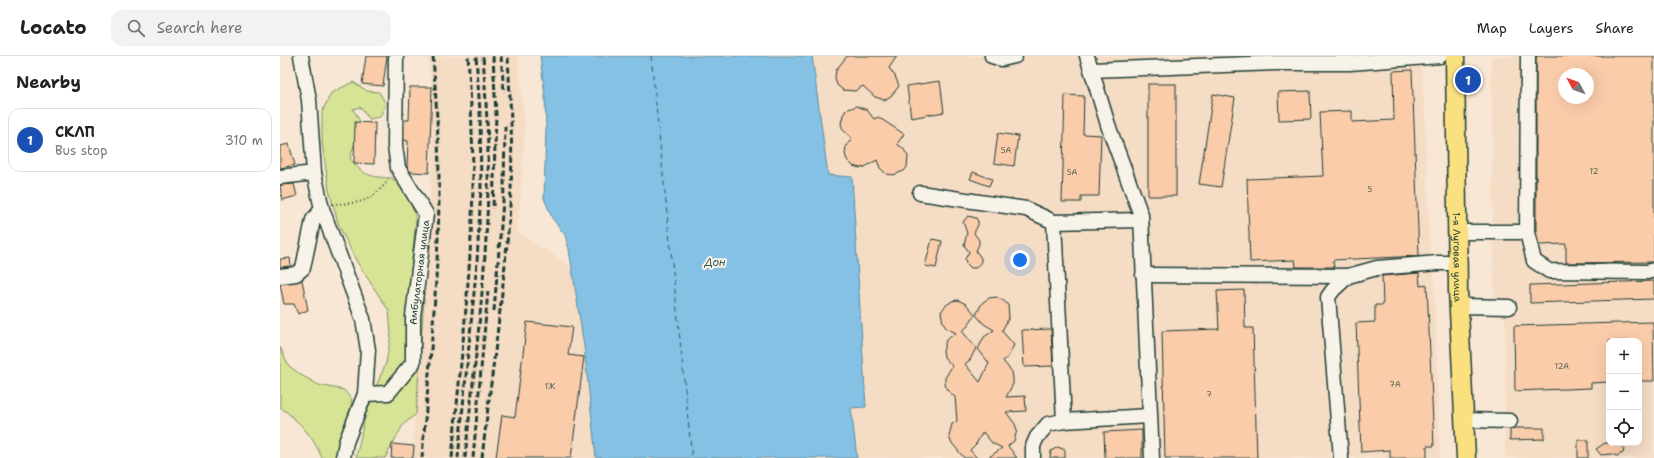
<!DOCTYPE html>
<meta charset="utf-8">
<style>
:root{--surface:#fff;--page:#f2f2f2;--text:#222;--muted:#767676;--line:#e0e0e0;--accent:#c8321e}
body{margin:0;font-family:"Shantell Sans",sans-serif;background:var(--page);color:var(--text)}
.controls{position:absolute;right:12px;bottom:12px;display:grid;overflow:hidden;border-radius:8px;box-shadow:0 4px 16px #0002}
.controls button{width:36px;height:36px;display:grid;place-items:center;padding:0;border:0;border-bottom:1px solid var(--line);background:var(--surface);color:var(--text);font:20px sans-serif}
.compass{position:absolute;left:1278px;top:12px;width:36px;height:36px;border-radius:50%;background:var(--surface);box-shadow:0 4px 16px #0002;rotate:311deg}
.you{position:absolute;left:740px;top:204px;width:14px;height:14px;margin:-10px;border:3px solid #fff;border-radius:50%;background:#1a73e8;box-shadow:0 0 0 6px #1a73e833}
.badge{display:grid;place-items:center;width:26px;height:26px;border-radius:50%;background:var(--accent);color:#fff;font-size:13px;font-weight:700}
.pin{position:absolute;translate:-50% -50%;border:2px solid #fff;box-shadow:0 1px 4px #0006}
.list{margin:0;padding:0;list-style:none}
h2{display:flex;justify-content:space-between;align-items:center;height:52px;margin:0;padding:0 16px;font-size:17px}
h2 small{font-size:13px;font-weight:400;color:var(--muted)}
.list li{display:grid;grid-template-columns:26px 1fr auto;gap:12px;align-items:center;box-sizing:border-box;height:64px;margin:0 8px 8px;padding:0 8px;border:1px solid var(--line);border-radius:12px}
.list b{display:block;font-size:15px;white-space:nowrap}
.list p{margin:0;font-size:13px;white-space:nowrap;color:var(--muted)}
.list em{font-size:13px;font-style:normal;color:var(--muted)}
.icon{flex:none;width:22px;height:22px;fill:none;stroke:currentColor;stroke-width:2;stroke-linecap:round;stroke-linejoin:round}
.map{position:relative;flex:none;width:1374px;height:402px;overflow:hidden}
header{display:flex;align-items:center;gap:24px;box-sizing:border-box;height:56px;padding:0 20px;background:var(--surface);border-bottom:1px solid var(--line)}
header strong{font-size:19px}
nav{display:flex;gap:22px;margin-inline-start:auto;font-size:14px}
.search{width:280px;height:36px;background:var(--page);display:flex;align-items:center;gap:10px;box-sizing:border-box;padding:0 14px;border-radius:12px;color:var(--muted);font-size:15px}
main{display:flex}
aside{flex:1;background:var(--surface)}
.map>svg:first-child{display:block}
.built{fill:#f5dcc5;fill-rule:evenodd}
.green{fill:#d7e496;stroke:#7b9065}
.water{fill:#84c1e4;stroke:#5c8c9e}
.lines{fill:none;stroke-linecap:round;stroke-linejoin:round}
.ferry{stroke:#335757;stroke-width:1;stroke-dasharray:5 4;stroke-linecap:butt}
.building{fill:#fbccaa;stroke:#1f3d34;fill-rule:evenodd}
.minor-casing{stroke:#1f3d34;stroke-width:17}
.major-casing{stroke:#1f3d34;stroke-width:21}
.path{stroke:#1f3d34;stroke-width:2;stroke-dasharray:1 3;stroke-linecap:butt}
.minor{stroke:#f7f3e8;stroke-width:14}
.major{stroke:#fbe080;stroke-width:18}
.rail{stroke:#1f3d34;stroke-width:3;stroke-dasharray:6 3;stroke-linecap:butt}
.labels{text-anchor:middle;stroke-width:4;stroke-linejoin:round;paint-order:stroke}
.number-label{font-size:8px;fill:#566152}
.street-label{font-size:10px;fill:#1f3d34;stroke:#f7f3e8}
.water-label{font-size:11px;font-style:italic;fill:#335757;stroke:#f7f3e8}
</style>
<header>
<strong>Locato</strong>
<div class="search"><svg class="icon" aria-label="search" viewBox="0 0 24 24"><circle cx="10" cy="10" r="6"/><path d="M15 15l6 6"/></svg>Search here</div>
<nav><a>Map</a><a>Layers</a><a>Share</a></nav>
</header>
<main>
<aside>
<h2>Nearby<small></small></h2>
<ul class="list">
<li><span class="badge" style="background:#1a4fb4">1</span><div><b>СКЛП</b><p>Bus stop</p></div><em>310 m</em></li>
</ul>
</aside>
<div class="map">
<svg width="1374" height="402" viewBox="0 0 1374 402">
<rect width="100%" height="100%" fill="#f8e7d5"/>
<filter id="ink" filterUnits="userSpaceOnUse"><feTurbulence type="fractalNoise" baseFrequency=".025" numOctaves="2"/><feDisplacementMap in="SourceGraphic" scale="8" xChannelSelector="R" yChannelSelector="G"/><feConvolveMatrix kernelMatrix="1 2 1 2 8 2 1 2 1" color-interpolation-filters="sRGB"/></filter>
<g filter="url(#ink)">
<!-- built -->
<g class="built">
<path d="M 148,0 L 238,0 L 245,70 L 238,177 L 291,210 L 304,290 L 316,402 L 132,402 L 151,124 L 152,36 Z"/>
<path d="M 532,0 L 1139,0 L 1142,14 L 1145,60 L 1150,199 L 1154,220 L 1160,402 L 577,402 L 571,352 L 586,351 L 572,121 L 548,119 Z"/>
<path d="M 1211,0 L 1374,0 L 1374,402 L 1225,402 L 1225,247 L 1214,243 ZM 1284,18 L 1308,18 L 1308,42 L 1284,42 ZM 1329,285 L 1359,285 L 1359,387 L 1329,387 Z"/>
</g>
<!-- green -->
<g class="green">
<path d="M 73,26 L 87,35 L 99,36 L 106,48 L 100,61 L 89,63 L 80,51 L 73,53 L 81,67 L 70,102 C 83,120 90,121 112,122 L 127,138 L 136,162 L 130,226 L 144,243 L 136,358 L 123,369 L 105,402 L 76,402 L 87,352 L 106,307 L 111,278 L 109,255 L 77,206 L 59,170 L 49,134 L 42,86 L 42,56 L 51,37 Z"/>
<path d="M 0,291 L 9,310 L 21,319 L 39,329 L 64,334 L 72,344 L 63,383 L 54,402 L 42,402 C 33,380 19,365 0,351 Z"/>
</g>
<!-- water -->
<path class="water" d="M 260,0 L 532,0 L 548,119 L 572,121 L 586,351 L 571,352 L 577,402 L 316,402 L 304,290 L 289,193 L 285,179 L 272,162 L 264,142 L 266,73 L 265,40 Z"/>
<g class="lines">
<!-- ferry -->
<path class="ferry" d="M 371,0 L 412,402"/>
</g>
<!-- building -->
<g class="building">
<path d="M 86,0 L 107,0 L 103,30 L 82,28 Z"/>
<path d="M 567,0 L 617,0 L 609,12 L 615,20 L 619,30 L 612,39 L 605,44 L 595,41 L 583,30 L 575,35 L 563,34 L 557,29 L 555,22 L 556,14 Z"/>
<path d="M 1256,0 L 1374,0 L 1374,206 L 1286,207 L 1286,188 L 1259,189 L 1256,175 ZM 1284,18 L 1308,18 L 1308,42 L 1284,42 Z"/>
<path d="M 1132,14 L 1139,200 L 1053,204 L 1054,211 L 1016,211 L 1015,204 L 970,206 L 967,123 L 1043,120 L 1040,56 L 1072,55 L 1072,66 L 1114,64 L 1113,15 Z"/>
<path d="M 660,25 L 664,56 L 631,62 L 627,30 Z"/>
<rect x="868" y="28" width="28" height="112"/>
<path d="M 130,31 L 152,31 L 149,117 L 131,116 L 127,111 L 128,85 L 124,84 L 124,64 L 129,64 Z"/>
<path d="M 1030,35 L 1031,63 L 999,64 L 998,36 Z"/>
<path d="M 933,38 L 955,42 L 941,131 L 919,128 Z"/>
<path d="M 785,39 L 804,40 L 803,78 L 821,79 L 819,140 L 801,140 L 801,146 L 782,146 Z"/>
<path d="M 577,50 L 587,54 L 594,63 L 598,61 L 624,78 L 617,88 L 623,92 L 628,100 L 627,111 L 624,115 L 613,119 L 606,118 L 600,112 L 597,104 L 585,111 L 580,112 L 573,110 L 567,104 L 565,98 L 566,90 L 572,82 L 563,74 L 561,68 L 563,59 L 566,54 Z"/>
<path d="M 75,66 L 95,67 L 94,108 L 74,107 Z"/>
<path d="M 718,77 L 738,80 L 734,110 L 714,107 Z"/>
<path d="M 9,88 L 15,109 L 0,112 L 0,90 Z"/>
<path d="M 693,116 L 712,123 L 709,130 L 690,123 Z"/>
<path d="M 14,128 L 17,140 L 2,144 L 0,129 Z"/>
<path d="M 688,160 L 696,162 L 698,165 L 698,169 L 694,177 L 699,184 L 699,188 L 696,195 L 701,202 L 701,206 L 696,212 L 691,212 L 686,207 L 685,203 L 689,196 L 684,189 L 687,177 L 683,166 Z"/>
<path d="M 652,183 L 662,185 L 656,212 L 645,210 Z"/>
<path d="M 10,202 L 11,210 L 0,211 L 0,203 Z"/>
<path d="M 1139,217 L 1140,230 L 1147,229 L 1154,390 L 1147,390 L 1147,402 L 1110,402 L 1110,394 L 1081,396 L 1076,267 L 1095,266 L 1095,249 L 1103,249 L 1102,220 Z"/>
<path d="M 22,224 L 28,254 L 18,258 L 14,248 L 4,248 L 0,228 Z"/>
<path d="M 1374,225 L 1374,243 L 1250,247 L 1250,229 Z"/>
<path d="M 964,234 L 965,272 L 973,272 L 977,402 L 885,402 L 882,275 L 939,273 L 937,235 Z"/>
<path d="M 716,241 L 724,245 L 728,249 L 729,261 L 722,275 L 734,289 L 728,301 L 723,305 L 732,316 L 733,322 L 733,328 L 726,341 L 745,340 L 746,355 L 726,356 L 735,368 L 737,374 L 734,385 L 728,390 L 737,402 L 708,402 L 722,392 L 712,387 L 703,376 L 696,388 L 690,394 L 697,402 L 684,402 L 671,386 L 669,380 L 672,368 L 677,365 L 675,341 L 667,334 L 665,328 L 665,322 L 672,310 L 664,301 L 663,295 L 666,284 L 676,277 L 666,272 L 663,267 L 661,256 L 665,250 L 672,245 L 678,244 L 686,248 L 695,258 L 688,270 L 682,275 L 696,292 L 690,304 L 685,308 L 700,326 L 709,307 L 698,293 L 704,281 L 714,274 L 704,268 L 696,259 L 702,247 L 709,242 Z"/>
<path d="M 247,266 L 292,271 L 288,299 L 304,301 L 291,402 L 216,402 L 222,359 L 235,361 Z"/>
<path d="M 1373,266 L 1374,325 L 1359,325 L 1359,285 L 1329,285 L 1329,326 L 1311,327 L 1311,332 L 1235,335 L 1234,270 Z"/>
<path d="M 771,273 L 773,310 L 744,311 L 742,274 Z"/>
<path d="M 1234,372 L 1264,372 L 1264,383 L 1230,384 L 1230,373 Z"/>
<path d="M 862,374 L 862,402 L 825,402 L 824,376 Z"/>
<rect x="1298" y="384" width="10" height="18"/>
<path d="M 1325,387 L 1341,388 L 1344,393 L 1343,397 L 1337,400 L 1331,398 L 1321,399 L 1316,393 Z"/>
<path d="M 112,388 L 134,390 L 133,402 L 111,402 Z"/>
<path d="M 778,391 L 785,394 L 785,402 L 770,402 L 771,395 Z"/>
</g>
<g class="lines">
<!-- minor casing -->
<g class="minor-casing">
<g id="minor">
<path d="M 21,0 L 29,44 L 34,117 L 42,153 L 83,263 L 88,294 L 85,338 L 66,386 L 63,402"/>
<path d="M 712,0 L 722,3 L 735,0"/>
<path d="M 807,0 L 829,72 L 861,159 L 872,402"/>
<path d="M 1248,0 L 1247,176 L 1254,205 L 1269,215 L 1367,216 L 1374,214"/>
<path d="M 812,14 L 996,7 L 1070,7 L 1160,0"/>
<path d="M 0,121 L 34,117"/>
<path d="M 640,137 L 746,153 L 774,166 L 861,164"/>
<path d="M 774,166 L 784,365"/>
<path d="M 1178,176 L 1247,176"/>
<path d="M 863,219 L 1068,220"/>
<path d="M 0,220 L 16,218 L 23,212 L 33,164 L 42,153"/>
<path d="M 1180,250 L 1229,251"/>
<path id="s1" d="M 85,338 L 108,337 L 133,307 L 133,260 L 146,158 L 118,112 L 115,90 L 116,0"/>
<path d="M 1184,364 L 1230,365"/>
<path d="M 753,402 L 753,390 L 757,381 L 768,368 L 784,365 L 869,360"/>
<path d="M 1061,402 L 1048,241 L 1053,234 L 1068,220 L 1097,212 L 1158,207 L 1178,207"/>
</g>
</g>
<!-- major casing -->
<g class="major-casing">
<g id="major">
<path id="s2" d="M 1175,0 L 1178,234 L 1186,402"/>
</g>
</g>
<!-- path -->
<path class="path" d="M 52,148 C 83,147 90,147 110,122"/>
<!-- minor -->
<use href="#minor" class="minor"/>
<!-- major -->
<use href="#major" class="major"/>
<!-- rail -->
<g class="rail">
<path d="M 213,0 L 216,59 L 213,153"/>
<path d="M 221,0 L 224,36"/>
<path d="M 214,255 L 224,133 L 225,70"/>
<path d="M 142,402 C 149,312 159,221 159,130 C 159,87 156,43 153,0"/>
<path d="M 172,402 C 180,312 191,221 193,130 C 193,87 191,43 188,0"/>
<path d="M 178,402 L 197,206 L 201,132 L 200,55 L 196,0"/>
<path d="M 185,402 C 194,313 206,223 208,133 C 209,89 206,44 203,0"/>
<path d="M 193,402 L 208,235"/>
<path d="M 202,402 C 212,313 226,223 231,133 C 233,89 230,44 228,0"/>
</g>
</g>
</g>
<g class="labels">
<!-- number labels -->
<g class="number-label">
<text x="726" y="97">5А</text>
<text x="1314" y="118">12</text>
<text x="792" y="119">5А</text>
<text x="1090" y="136">5</text>
<text x="1282" y="313">12А</text>
<text x="1115" y="331">7А</text>
<text x="270" y="333">1Ж</text>
<text x="929" y="341">7</text>
</g>
<!-- street labels -->
<g class="street-label">
<text dy="4" stroke="none"><textPath href="#s2" startOffset="201">1-я Луговая улица</textPath></text>
<text dy="4" stroke="none"><textPath href="#s1" startOffset="153">Амбулаторная улица</textPath></text>
</g>
<!-- water labels -->
<g class="water-label">
<text x="435" y="210">Дон</text>
</g>
</g>
</svg>
<div class="controls">
<button>+</button>
<button>−</button>
<button><svg class="icon" aria-label="locate" viewBox="0 0 24 24"><circle cx="12" cy="12" r="6"/><path d="M12 2v4M12 18v4M2 12h4M18 12h4"/></svg></button>
</div>
<svg class="compass" viewBox="-18 -18 36 36"><path d="M0-13l5 13h-10z" fill="#e53935"/><path d="M0 13l5-13h-10z" fill="#767676"/></svg>
<div class="you"></div>
<div class="pin badge" style="left:1188px;top:24px;background:#1a4fb4">1</div>
</div>
</main>
